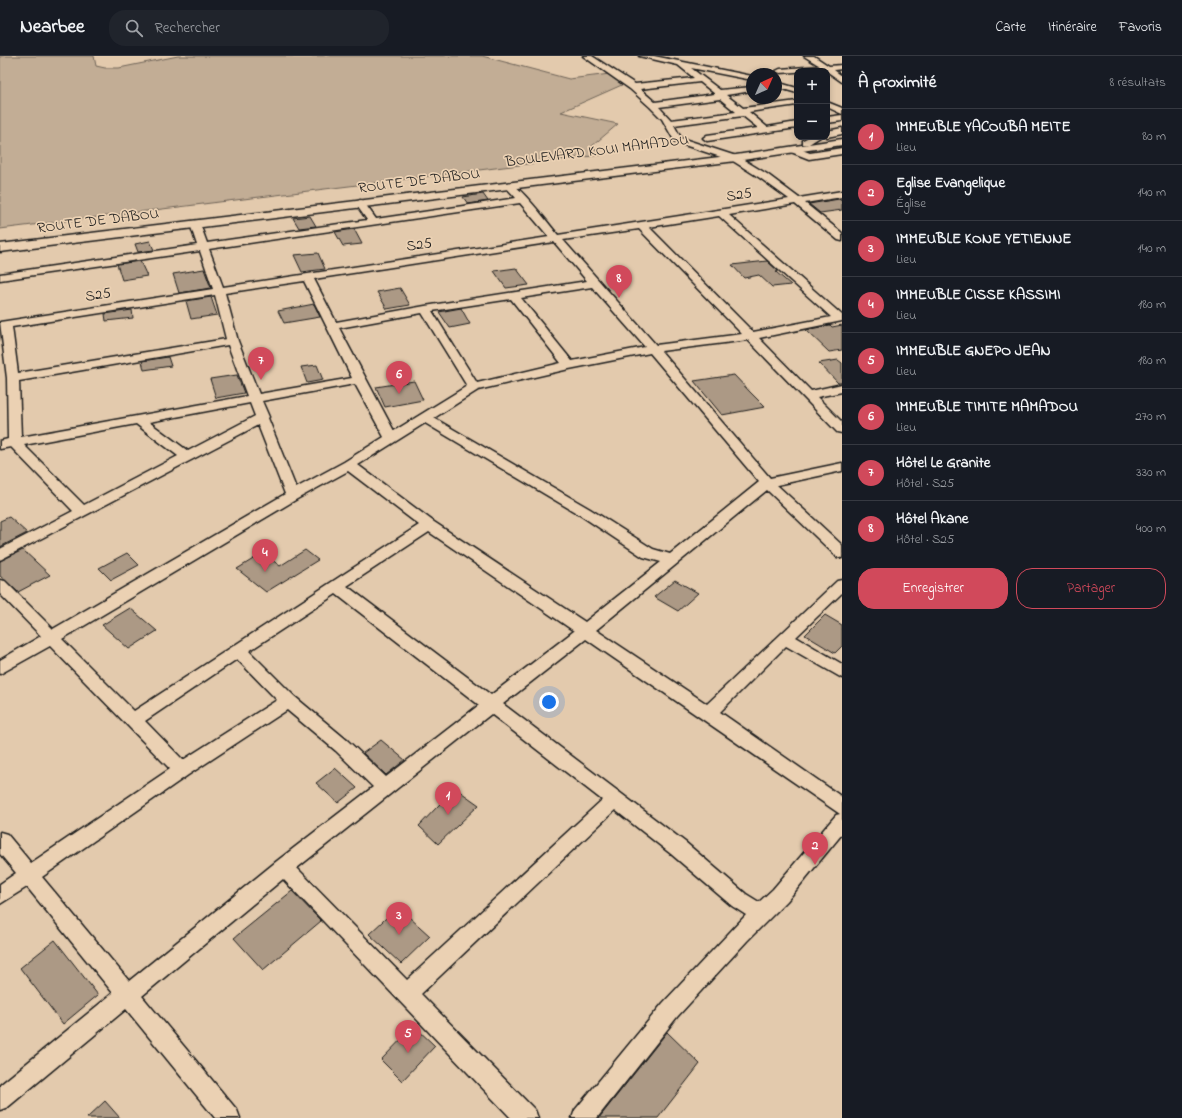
<!DOCTYPE html>
<html lang="fr">
<meta charset="utf-8">
<style>
:root{--surface:#171b24;--page:#20242c;--text:#f1f3f6;--muted:#9ea1a6;--line:#363941;--accent:#d1495b}
body{margin:0;font-family:"Indie Flower",sans-serif;background:var(--page);color:var(--text)}
.controls{position:absolute;right:12px;top:12px;display:grid;overflow:hidden;border-radius:8px;box-shadow:0 2px 6px #0003}
.controls button{width:36px;height:36px;display:grid;place-items:center;padding:0;border:0;border-bottom:1px solid var(--line);background:var(--surface);color:var(--text);font:20px sans-serif}
.compass{position:absolute;left:746px;top:12px;width:36px;height:36px;border-radius:50%;background:var(--surface);box-shadow:0 2px 6px #0003;rotate:45deg}
.you{position:absolute;left:549px;top:646px;width:14px;height:14px;margin:-10px;border:3px solid #fff;border-radius:50%;background:#1a73e8;box-shadow:0 0 0 6px #1a73e833}
.badge{display:grid;place-items:center;width:26px;height:26px;border-radius:50%;background:var(--accent);color:#fff;font-size:13px;font-weight:700}
.pin{position:absolute;translate:-50% -33px;filter:drop-shadow(0 1px 2px #0008)}
.pin::after{content:'';position:absolute;top:21px;width:14px;height:12px;background:inherit;clip-path:polygon(0 0,100% 0,50% 100%)}
.list{margin:0;padding:0;list-style:none}
h2{display:flex;justify-content:space-between;align-items:center;height:52px;margin:0;padding:0 16px;font-size:17px}
h2 small{font-size:13px;font-weight:400;color:var(--muted)}
.list li{display:grid;grid-template-columns:26px 1fr auto;gap:12px;align-items:center;box-sizing:border-box;height:56px;padding:0 16px;border-top:1px solid var(--line)}
.list b{display:block;font-size:15px;white-space:nowrap}
.list p{margin:0;font-size:13px;white-space:nowrap;color:var(--muted)}
.list em{font-size:13px;font-style:normal;color:var(--muted)}
.actions{display:flex;gap:8px;padding:12px 16px}
.actions a{flex:1;padding:9px 0;border:1px solid var(--accent);border-radius:16px;text-align:center;font-size:14px;color:var(--accent)}
.actions .main{background:var(--accent);color:#fff}
.icon{flex:none;width:22px;height:22px;fill:none;stroke:currentColor;stroke-width:2;stroke-linecap:round;stroke-linejoin:round}
.map{position:relative;flex:none;width:842px;height:1062px;overflow:hidden}
header{display:flex;align-items:center;gap:24px;box-sizing:border-box;height:56px;padding:0 20px;background:var(--surface);border-bottom:1px solid var(--line)}
header strong{font-size:19px}
nav{display:flex;gap:22px;margin-inline-start:auto;font-size:14px}
.search{width:280px;height:36px;background:var(--page);display:flex;align-items:center;gap:10px;box-sizing:border-box;padding:0 14px;border-radius:16px;color:var(--muted);font-size:15px}
main{display:flex}
aside{flex:1;background:var(--surface)}
.map>svg:first-child{display:block}
.green{fill:#c2ad95;stroke:#6f6458}
.building{fill:#ac9985;stroke:#1c1c1c}
.lines{fill:none;stroke-linecap:round;stroke-linejoin:round}
.minor-casing{stroke:#1c1c1c;stroke-width:3}
.major-casing{stroke:#1c1c1c;stroke-width:3}
.minor{fill:#ebd1b3;fill-rule:evenodd}
.major{fill:#ebd1b3;fill-rule:evenodd}
.labels{text-anchor:middle;stroke-width:3.5;stroke-linejoin:round;paint-order:stroke}
.far-street-label{font-size:15px;fill:#1c1c1c;stroke:#ebd1b3}
</style>
<header>
<strong>Nearbee</strong>
<div class="search"><svg class="icon" aria-label="search" viewBox="0 0 24 24"><circle cx="10" cy="10" r="6"/><path d="M15 15l6 6"/></svg>Rechercher</div>
<nav><a>Carte</a><a>Itinéraire</a><a>Favoris</a></nav>
</header>
<main>
<div class="map">
<svg width="842" height="1062" viewBox="0 0 842 1062">
<rect width="100%" height="100%" fill="#e3caad"/>
<filter id="ink" filterUnits="userSpaceOnUse"><feTurbulence type="fractalNoise" baseFrequency=".025" numOctaves="2"/><feDisplacementMap in="SourceGraphic" scale="8" xChannelSelector="R" yChannelSelector="G"/><feConvolveMatrix kernelMatrix="1 2 1 2 8 2 1 2 1" color-interpolation-filters="sRGB"/></filter>
<g filter="url(#ink)">
<!-- green -->
<path class="green" d="M 0,0 L 94,0 L 96,10 L 105,12 L 119,12 L 178,0 L 482,0 L 569,23 L 610,18 L 624,28 L 561,56 L 618,68 L 592,90 L 601,99 L 0,173 Z"/>
<!-- building -->
<g class="building">
<path d="M 483,138 L 488,145 L 468,148 L 463,141 Z"/>
<path d="M 839,143 L 842,146 L 842,154 L 820,157 L 809,148 Z"/>
<path d="M 310,160 L 316,170 L 299,172 L 293,162 Z"/>
<path d="M 354,173 L 362,188 L 343,190 L 335,176 Z"/>
<path d="M 150,185 L 154,194 L 138,196 L 135,188 Z"/>
<path d="M 318,197 L 325,213 L 302,216 L 294,199 Z"/>
<path d="M 140,205 L 147,220 L 122,224 L 117,208 Z"/>
<path d="M 767,205 L 778,215 L 776,216 L 791,229 L 772,231 L 759,219 L 744,222 L 732,209 Z"/>
<path d="M 516,212 L 529,229 L 506,232 L 494,215 Z"/>
<path d="M 204,213 L 211,232 L 179,237 L 173,218 Z"/>
<path d="M 400,232 L 410,249 L 387,253 L 377,236 Z"/>
<path d="M 211,241 L 217,259 L 191,263 L 186,245 Z"/>
<path d="M 314,248 L 320,261 L 284,267 L 278,255 Z"/>
<path d="M 461,252 L 470,268 L 450,272 L 439,256 Z"/>
<path d="M 132,254 L 133,262 L 106,265 L 105,258 Z"/>
<path d="M 830,269 L 832,271 L 842,269 L 842,294 L 829,296 L 806,274 Z"/>
<path d="M 168,301 L 171,310 L 144,314 L 142,305 Z"/>
<path d="M 838,304 L 842,307 L 842,327 L 838,327 L 819,307 Z"/>
<path d="M 317,309 L 323,324 L 307,327 L 301,311 Z"/>
<path d="M 237,319 L 244,337 L 216,342 L 210,323 Z"/>
<path d="M 734,319 L 750,336 L 765,351 L 722,359 L 694,325 Z"/>
<path d="M 414,325 L 423,344 L 385,351 L 376,331 Z"/>
<path d="M 9,461 L 27,477 L 0,491 L 0,465 Z"/>
<path d="M 23,494 L 50,519 L 18,536 L 0,520 L 0,505 Z"/>
<path d="M 305,494 L 318,504 L 266,536 L 237,513 L 263,497 L 280,510 Z"/>
<path d="M 127,497 L 139,509 L 111,524 L 99,512 Z"/>
<path d="M 675,524 L 698,537 L 678,555 L 654,541 Z"/>
<path d="M 130,552 L 157,575 L 129,593 L 102,569 Z"/>
<path d="M 825,559 L 842,569 L 842,590 L 835,597 L 805,579 Z"/>
<path d="M 381,684 L 405,704 L 386,719 L 363,697 Z"/>
<path d="M 335,712 L 357,732 L 338,747 L 316,727 Z"/>
<path d="M 455,732 L 479,749 L 438,788 L 419,770 Z"/>
<path d="M 292,835 L 321,865 L 263,914 L 234,882 Z"/>
<path d="M 398,851 L 430,880 L 401,908 L 369,878 Z"/>
<path d="M 55,884 L 98,939 L 63,968 L 20,912 Z"/>
<path d="M 414,970 L 435,990 L 402,1025 L 381,1004 Z"/>
<path d="M 667,976 L 700,1008 L 658,1062 L 599,1062 Z"/>
<path d="M 105,1045 L 120,1062 L 87,1062 Z"/>
</g>
<g class="lines">
<!-- minor casing -->
<g class="minor-casing">
<g id="minor">
<path d="M 583,0 L 592,0 L 635,28 L 694,22 L 678,9 L 639,0 L 654,0 L 752,20 L 752,24 L 691,12 L 720,34 L 752,31 L 752,35 L 726,39 L 743,52 L 797,45 L 797,49 L 749,56 L 767,71 L 797,66 L 797,72 L 707,85 L 703,82 L 707,79 L 758,72 L 743,60 L 674,69 L 681,82 L 739,101 L 767,118 L 799,142 L 842,135 L 842,141 L 805,147 L 842,177 L 842,185 L 838,184 L 795,148 L 729,159 L 842,259 L 842,265 L 759,282 L 811,335 L 842,328 L 842,336 L 817,341 L 842,366 L 842,377 L 837,376 L 748,284 L 661,295 L 770,422 L 842,407 L 842,415 L 777,429 L 842,489 L 842,502 L 837,501 L 767,434 L 596,574 L 707,648 L 837,525 L 842,524 L 842,537 L 796,581 L 842,608 L 842,622 L 786,590 L 720,656 L 842,741 L 842,778 L 787,845 L 747,885 L 677,961 L 597,1062 L 572,1062 L 575,1054 L 663,947 L 746,859 L 732,850 L 671,798 L 615,754 L 421,938 L 535,1054 L 538,1062 L 511,1062 L 283,823 L 142,940 L 237,1054 L 240,1062 L 215,1062 L 126,953 L 8,1051 L 0,1054 L 0,1029 L 113,937 L 27,831 L 0,848 L 0,828 L 16,817 L 0,798 L 0,776 L 7,778 L 31,807 L 170,713 L 50,590 L 0,618 L 0,604 L 41,580 L 0,538 L 0,524 L 5,525 L 53,573 L 285,438 L 258,369 L 0,504 L 0,493 L 73,455 L 11,391 L 0,393 L 0,385 L 8,383 L 7,322 L 0,266 L 213,233 L 200,195 L 0,224 L 0,218 L 197,189 L 190,168 L 195,165 L 200,168 L 207,187 L 367,164 L 355,147 L 360,144 L 363,145 L 376,163 L 516,142 L 505,130 L 510,127 C 519,129 550,169 558,179 L 789,143 L 760,122 L 733,105 L 675,86 L 662,63 L 650,51 L 630,33 ZM 700,26 L 715,38 L 655,46 L 640,33 ZM 720,43 L 736,56 L 671,64 L 659,51 ZM 520,147 L 549,181 L 223,231 L 209,193 ZM 719,160 L 831,261 L 753,276 L 649,171 ZM 639,173 L 742,278 L 656,289 L 563,184 ZM 554,186 L 587,225 L 425,250 L 336,266 L 314,223 ZM 304,225 L 352,322 L 259,338 L 238,285 L 225,237 ZM 592,231 L 645,291 L 572,305 L 521,242 ZM 215,239 L 226,283 L 18,317 L 12,271 ZM 511,243 L 561,307 L 477,327 L 432,255 ZM 422,257 L 467,330 L 394,375 L 339,272 ZM 228,289 L 247,340 L 21,381 L 19,325 ZM 650,297 L 759,426 L 670,498 L 653,493 L 590,453 L 434,362 L 478,334 L 569,313 ZM 355,328 L 384,381 L 344,406 L 296,432 L 268,362 L 269,361 L 262,345 ZM 250,347 L 255,360 L 188,395 L 149,366 ZM 425,367 L 580,459 L 643,501 L 661,506 L 585,566 L 434,466 L 358,409 ZM 136,368 L 178,400 L 84,449 L 24,389 ZM 348,415 L 419,469 L 134,655 L 62,583 L 297,443 ZM 429,476 L 574,575 L 491,639 L 347,530 ZM 336,538 L 479,649 L 386,721 L 348,685 L 294,640 L 249,595 ZM 586,583 L 840,758 L 836,759 L 773,833 L 759,846 L 746,838 L 685,786 L 503,648 ZM 237,603 L 277,644 L 183,704 L 145,665 ZM 287,654 L 336,695 L 373,731 L 277,805 L 129,925 L 42,821 L 188,719 ZM 491,658 L 602,744 L 407,924 L 297,812 Z"/>
<path d="M 804,0 L 814,0 L 829,10 L 842,9 L 842,13 L 834,14 L 842,20 L 842,26 L 825,14 L 780,17 L 776,15 L 780,13 L 820,10 Z"/>
<path d="M 776,26 L 797,32 L 797,37 L 776,31 Z"/>
<path d="M 827,46 L 842,52 L 842,58 L 827,51 Z"/>
<path d="M 842,59 L 842,65 L 827,67 L 827,61 Z"/>
<path d="M 842,72 L 842,78 L 827,81 L 827,75 Z"/>
<path d="M 809,81 L 820,81 L 809,88 L 803,88 L 803,84 Z"/>
<path d="M 794,91 L 810,97 L 842,92 L 842,98 L 809,103 L 791,96 L 790,94 Z"/>
</g>
</g>
<!-- major casing -->
<g class="major-casing">
<path id="major" d="M 842,83 L 842,89 L 736,105 L 0,196 L 0,188 L 736,99 Z"/>
</g>
<!-- minor -->
<use href="#minor" class="minor"/>
<!-- major -->
<use href="#major" class="major"/>
</g>
</g>
<g class="labels">
<!-- far-street labels -->
<g class="far-street-label">
<text transform="translate(597 94) rotate(-7)" y="5">BOULEVARD KOUI MAMADOU</text>
<text transform="translate(419 124) rotate(-7)" y="5">ROUTE DE DABOU</text>
<text transform="translate(739 138) rotate(-9)" y="5">S25</text>
<text transform="translate(98 164) rotate(-7)" y="5">ROUTE DE DABOU</text>
<text transform="translate(419 188) rotate(-8)" y="5">S25</text>
<text transform="translate(98 238) rotate(-9)" y="5">S25</text>
</g>
</g>
</svg>
<div class="controls">
<button>+</button>
<button>−</button>
</div>
<svg class="compass" viewBox="-18 -18 36 36"><path d="M0-13l5 13h-10z" fill="#e53935"/><path d="M0 13l5-13h-10z" fill="#9ea1a6"/></svg>
<div class="you"></div>
<div class="pin badge" style="left:448px;top:759px">1</div>
<div class="pin badge" style="left:815px;top:809px">2</div>
<div class="pin badge" style="left:399px;top:879px">3</div>
<div class="pin badge" style="left:265px;top:516px">4</div>
<div class="pin badge" style="left:408px;top:997px">5</div>
<div class="pin badge" style="left:399px;top:338px">6</div>
<div class="pin badge" style="left:261px;top:324px">7</div>
<div class="pin badge" style="left:619px;top:242px">8</div>
</div>
<aside>
<h2>À proximité<small>8 résultats</small></h2>
<ul class="list">
<li><span class="badge">1</span><div><b>IMMEUBLE YACOUBA MEITE</b><p>Lieu</p></div><em>80 m</em></li>
<li><span class="badge">2</span><div><b>Eglise Evangelique</b><p>Église</p></div><em>140 m</em></li>
<li><span class="badge">3</span><div><b>IMMEUBLE KONE YETIENNE</b><p>Lieu</p></div><em>140 m</em></li>
<li><span class="badge">4</span><div><b>IMMEUBLE CISSE KASSIMI</b><p>Lieu</p></div><em>180 m</em></li>
<li><span class="badge">5</span><div><b>IMMEUBLE GNEPO JEAN</b><p>Lieu</p></div><em>180 m</em></li>
<li><span class="badge">6</span><div><b>IMMEUBLE TIMITE MAMADOU</b><p>Lieu</p></div><em>270 m</em></li>
<li><span class="badge">7</span><div><b>Hôtel Le Granite</b><p>Hôtel · S25</p></div><em>330 m</em></li>
<li><span class="badge">8</span><div><b>Hôtel Akane</b><p>Hôtel · S25</p></div><em>400 m</em></li>
</ul>
<div class="actions"><a class="main">Enregistrer</a><a>Partager</a></div>
</aside>
</main>
